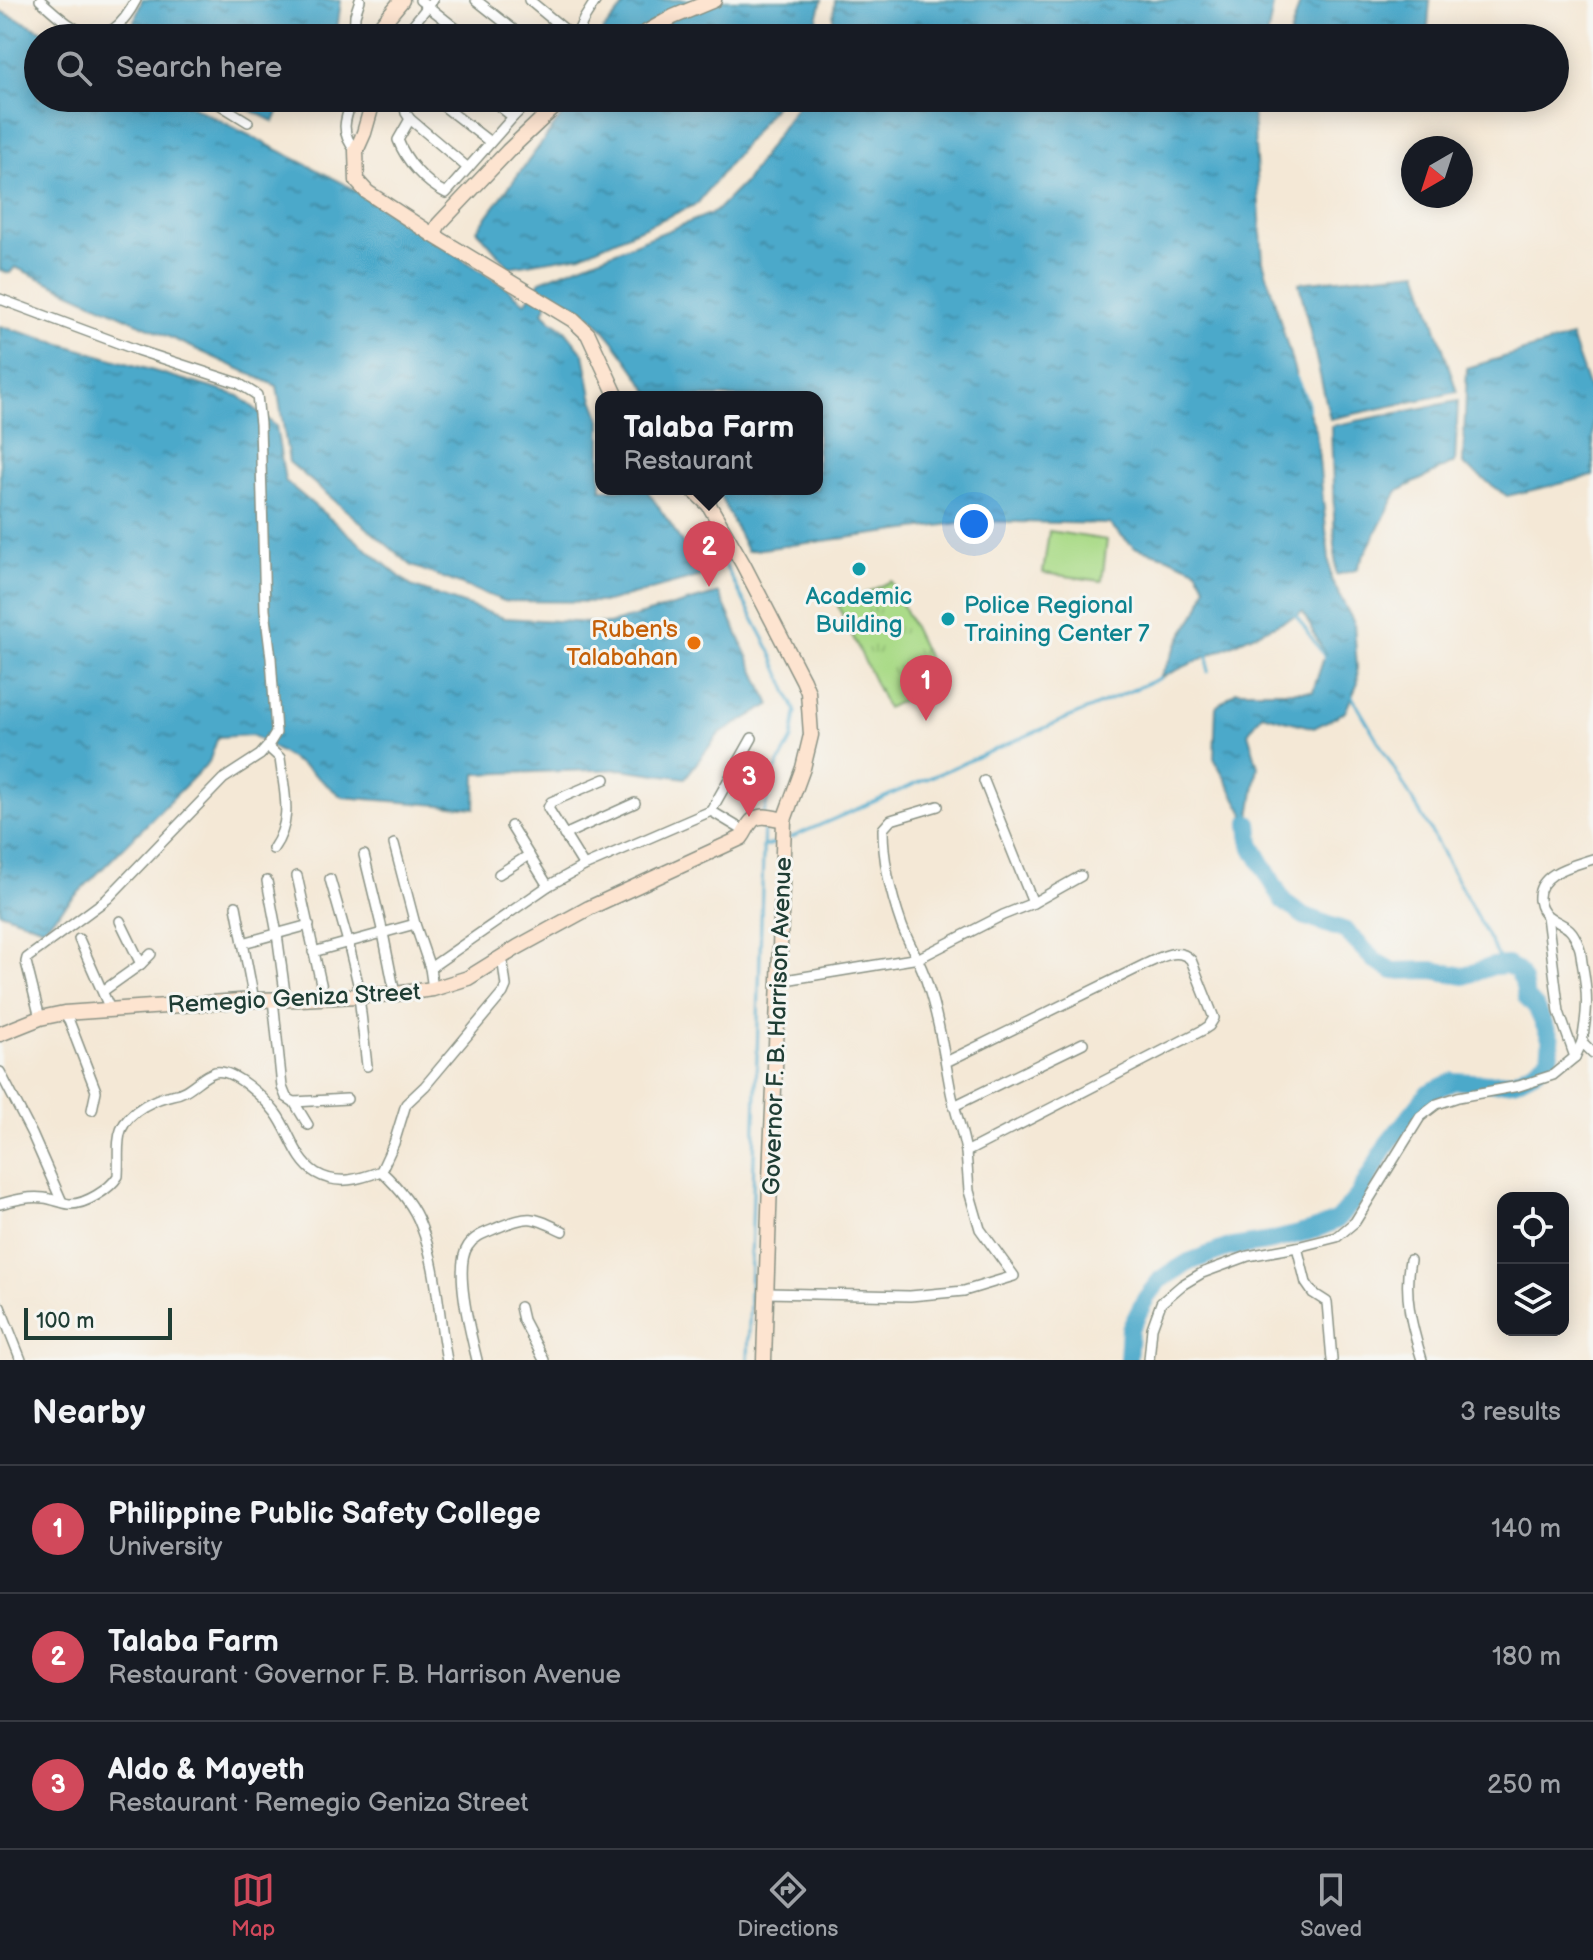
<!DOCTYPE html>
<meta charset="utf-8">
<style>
:root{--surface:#171b24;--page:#242831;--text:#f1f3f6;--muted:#9ea1a6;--line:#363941;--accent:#d1495b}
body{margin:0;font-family:"Balsamiq Sans",sans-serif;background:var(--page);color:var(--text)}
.controls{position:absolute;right:24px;bottom:24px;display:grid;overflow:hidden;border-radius:16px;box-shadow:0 4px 20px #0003}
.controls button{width:72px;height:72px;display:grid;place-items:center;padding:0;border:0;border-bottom:2px solid var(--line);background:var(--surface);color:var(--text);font:40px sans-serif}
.compass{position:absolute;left:1401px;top:136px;width:72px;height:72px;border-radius:50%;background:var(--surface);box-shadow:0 4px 20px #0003;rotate:219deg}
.scale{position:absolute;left:24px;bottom:20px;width:148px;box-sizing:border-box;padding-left:8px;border:4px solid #1f3d34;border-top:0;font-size:22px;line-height:28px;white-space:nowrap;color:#1f3d34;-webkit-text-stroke:6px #f6f6f2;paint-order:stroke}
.you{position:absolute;left:974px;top:524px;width:28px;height:28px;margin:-20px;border:6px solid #fff;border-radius:50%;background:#1a73e8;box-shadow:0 0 0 12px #1a73e833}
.badge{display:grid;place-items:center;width:52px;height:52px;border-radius:50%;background:var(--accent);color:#fff;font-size:26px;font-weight:700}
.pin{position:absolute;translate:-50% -66px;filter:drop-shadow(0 2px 4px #0008)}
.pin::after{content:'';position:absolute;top:42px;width:28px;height:24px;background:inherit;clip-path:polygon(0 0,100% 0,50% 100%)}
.popup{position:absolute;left:595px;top:391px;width:228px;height:104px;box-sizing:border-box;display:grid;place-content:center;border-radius:16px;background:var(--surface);filter:drop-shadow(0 2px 6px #0005);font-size:26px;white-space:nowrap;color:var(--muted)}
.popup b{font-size:30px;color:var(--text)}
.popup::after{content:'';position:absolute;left:50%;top:100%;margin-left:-16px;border:16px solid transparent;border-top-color:var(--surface)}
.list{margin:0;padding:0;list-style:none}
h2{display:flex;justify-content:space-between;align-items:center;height:104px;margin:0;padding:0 32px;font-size:34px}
h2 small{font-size:26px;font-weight:400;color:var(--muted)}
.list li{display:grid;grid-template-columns:52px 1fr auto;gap:24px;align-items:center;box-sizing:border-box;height:128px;padding:0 32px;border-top:2px solid var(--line)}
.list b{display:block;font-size:30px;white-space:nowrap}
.list p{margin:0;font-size:26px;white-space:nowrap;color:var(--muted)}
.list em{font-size:26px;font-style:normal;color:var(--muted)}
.icon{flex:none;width:44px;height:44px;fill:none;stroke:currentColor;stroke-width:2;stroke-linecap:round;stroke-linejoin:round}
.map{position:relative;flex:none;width:1593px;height:1360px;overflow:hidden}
.search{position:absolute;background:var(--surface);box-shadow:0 4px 20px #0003;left:24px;right:24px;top:24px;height:88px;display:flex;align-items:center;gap:20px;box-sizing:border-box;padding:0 28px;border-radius:44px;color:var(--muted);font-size:30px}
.sheet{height:488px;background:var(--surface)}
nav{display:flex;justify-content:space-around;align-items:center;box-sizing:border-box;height:112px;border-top:2px solid var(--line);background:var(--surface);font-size:22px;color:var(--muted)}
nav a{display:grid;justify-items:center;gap:4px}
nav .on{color:var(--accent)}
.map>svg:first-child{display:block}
.grass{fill:url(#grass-tufts);stroke:#658c5e;stroke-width:2}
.garden{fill:#abdb89;stroke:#658c5e;stroke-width:2}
.water{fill:url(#water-ripples);stroke:#36737f;stroke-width:2}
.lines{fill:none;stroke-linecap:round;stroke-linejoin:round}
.stream{stroke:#4ca9ca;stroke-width:3}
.river{stroke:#4ca9ca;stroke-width:18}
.street-casing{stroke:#8a9285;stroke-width:12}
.secondary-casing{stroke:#8a9285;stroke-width:17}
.street{stroke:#fff;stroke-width:9}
.secondary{stroke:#fde4d0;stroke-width:14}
.culture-dot{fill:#0f9aa8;stroke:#f6f6f2;stroke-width:3}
.food-dot{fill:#e8710a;stroke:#f6f6f2;stroke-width:3}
.labels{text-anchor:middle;stroke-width:6;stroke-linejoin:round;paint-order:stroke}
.culture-label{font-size:24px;fill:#0d838f;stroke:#f6f6f2}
.food-label{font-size:24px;fill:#c56008;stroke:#f6f6f2;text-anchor:end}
.street-label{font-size:24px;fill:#1f3d34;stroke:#f6f6f2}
</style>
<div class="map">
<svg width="1593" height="1360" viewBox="0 0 1593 1360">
<defs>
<pattern id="grass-tufts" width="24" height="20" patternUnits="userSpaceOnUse" patternTransform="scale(2)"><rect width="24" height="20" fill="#abdb89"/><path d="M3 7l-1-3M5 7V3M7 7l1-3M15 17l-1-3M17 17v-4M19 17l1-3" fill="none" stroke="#93bd77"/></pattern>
<pattern id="water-ripples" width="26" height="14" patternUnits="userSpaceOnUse" patternTransform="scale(2)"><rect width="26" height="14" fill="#4ca9ca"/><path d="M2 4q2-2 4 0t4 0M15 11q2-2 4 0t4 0" fill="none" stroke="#3f8ba5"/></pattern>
</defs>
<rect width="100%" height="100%" fill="#f6f6f2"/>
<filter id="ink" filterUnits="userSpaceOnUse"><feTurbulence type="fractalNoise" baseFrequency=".0125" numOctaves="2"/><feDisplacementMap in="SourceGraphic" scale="16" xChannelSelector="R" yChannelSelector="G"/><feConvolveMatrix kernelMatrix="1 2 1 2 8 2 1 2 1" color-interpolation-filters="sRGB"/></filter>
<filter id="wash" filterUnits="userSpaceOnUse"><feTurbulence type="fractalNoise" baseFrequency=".006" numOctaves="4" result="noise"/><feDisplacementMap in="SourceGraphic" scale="32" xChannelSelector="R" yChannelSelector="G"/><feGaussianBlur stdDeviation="1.8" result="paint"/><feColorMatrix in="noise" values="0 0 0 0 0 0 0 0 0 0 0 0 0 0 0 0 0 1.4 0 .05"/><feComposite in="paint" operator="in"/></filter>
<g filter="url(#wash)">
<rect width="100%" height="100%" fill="#f4e8d6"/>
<!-- grass -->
<path class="grass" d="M 891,581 L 940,683 L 887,708 L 838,606 Z"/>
<!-- garden -->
<path class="garden" d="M 1049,531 L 1107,540 L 1102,581 L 1043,573 Z"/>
<!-- water -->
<g class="water">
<path d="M 142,0 L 341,0 L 336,38 L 128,38 Z"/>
<path d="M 629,0 L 822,0 L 812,38 L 597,38 Z"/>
<path d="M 835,0 L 1274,0 L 1267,38 L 831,38 Z"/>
<path d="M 1301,0 L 1430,0 L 1427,38 L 1289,38 Z"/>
<path d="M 0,11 L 58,38 L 38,38 L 38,98 L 176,98 L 343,183 L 506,287 L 525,303 L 540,281 L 715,212 L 745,182 L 802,98 L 1256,98 L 1253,117 L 1263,261 L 1300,390 L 1316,430 L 1331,579 L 1354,623 L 1358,683 L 1345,712 L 1314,728 L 1262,714 L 1248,733 L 1258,766 L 1249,823 L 1214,758 L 1216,707 L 1236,691 L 1313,691 L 1325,654 L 1303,612 L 1160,678 L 1181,637 L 1201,605 L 1206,587 L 1196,569 L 1168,557 L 1134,547 L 1109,524 L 975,521 L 747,551 L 717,489 L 817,489 L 817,397 L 653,397 C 631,367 591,296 550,297 L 543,312 L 551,320 L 565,330 L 584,354 L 592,396 L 601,420 L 601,489 L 646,489 L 671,525 L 702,576 L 607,602 L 504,601 L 412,566 L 289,462 L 277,386 L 15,267 L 10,273 L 0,270 Z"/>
<path d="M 226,98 L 284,98 L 274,122 Z"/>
<path d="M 566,98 L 779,98 L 771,111 L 697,204 L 581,255 L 509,267 L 477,230 L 569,106 Z"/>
<path d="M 1418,271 L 1457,392 L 1330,419 L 1299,283 Z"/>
<path d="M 0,326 L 239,396 L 276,426 L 285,481 L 411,586 L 504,618 L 609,624 L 719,593 L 770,705 L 719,734 L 685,778 L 621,769 L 476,774 L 475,808 L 342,797 L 306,768 L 252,735 L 218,737 L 209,762 L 43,928 L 0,912 Z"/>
<path d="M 1571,337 L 1593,400 L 1593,476 L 1507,496 L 1463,464 L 1467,368 Z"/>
<path d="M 1458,401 L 1455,462 L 1398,491 L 1356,570 L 1336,575 L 1331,426 Z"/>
</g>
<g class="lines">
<!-- stream -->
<g class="stream">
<path d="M 1296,377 L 1308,403 L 1307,411"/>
<path d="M 722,560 L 770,650 L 796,712 L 792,739 L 775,771 L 764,813"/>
<path d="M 695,565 L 731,560"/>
<path d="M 1295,614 L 1325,657"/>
<path d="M 1208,652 L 1208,672"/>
<path d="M 1350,693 L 1430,830 L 1503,965"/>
<path d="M 790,838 L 1160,678"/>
<path d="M 762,847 L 777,843"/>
<path d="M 748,1360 L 764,820"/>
</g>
<!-- river -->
<path class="river" d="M 1128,1360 L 1130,1329 L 1146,1298 L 1161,1279 L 1189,1262 L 1227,1248 L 1271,1241 L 1314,1230 L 1337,1220 L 1358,1196 L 1388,1143 L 1428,1093 L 1454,1081 L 1490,1083 L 1514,1081 L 1535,1070 L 1549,1059 L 1551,1040 L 1537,1009 L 1526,997 L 1523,981 L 1517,970 L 1507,965 L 1493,966 L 1464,976 L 1433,970 L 1393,971 L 1375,961 L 1346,931 L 1304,916 L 1283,901 L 1251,844 L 1249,823"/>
</g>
</g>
<g filter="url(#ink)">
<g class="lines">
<!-- street casing -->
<g class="street-casing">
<g id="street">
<path d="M 40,0 C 78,35 106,57 136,0"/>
<path d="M 420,0 L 468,38"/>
<path d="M 476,0 L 524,38"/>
<path d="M 529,0 L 575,38"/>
<path d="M 354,38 L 355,15 L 360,0"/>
<path d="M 402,38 L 433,0"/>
<path d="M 575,38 L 584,19 L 596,0"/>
<path d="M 209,98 L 248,122"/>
<path d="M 353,98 C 345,119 339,132 356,151"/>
<path d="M 403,98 L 406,113 L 410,119 L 468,168"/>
<path d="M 433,98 L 490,142"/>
<path d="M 489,98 L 513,117"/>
<path d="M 410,119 L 398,140 C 406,161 425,183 446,193 L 513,117 L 533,98"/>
<path d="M 0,299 L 137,350 L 238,383 L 257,395 L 260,424 L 265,610 L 271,658 L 276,733 L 268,746 L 260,755 L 223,779 L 107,899 L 27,958 L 26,962 L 40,1018"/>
<path d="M 268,747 L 280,758 C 284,792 294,819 273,849"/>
<path d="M 984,781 L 1033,903"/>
<path d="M 938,806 L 891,820 L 883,829 C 883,861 891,895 902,926 C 909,945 921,962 927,983 C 939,1019 944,1055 951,1092 C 955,1112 963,1132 966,1152 L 1203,1030 L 1209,1026 L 1214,1018 L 1191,960 C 1178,946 1160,958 1146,964 L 946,1062"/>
<path d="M 711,811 L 746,832"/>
<path d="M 511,826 L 548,886"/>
<path d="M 564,835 L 635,803"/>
<path d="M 394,844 L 415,924 L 430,968 L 433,989"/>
<path d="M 364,855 L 383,933 L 395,994"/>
<path d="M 584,866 L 548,808 L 551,802 L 605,779"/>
<path d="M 499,874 L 529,855"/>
<path d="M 297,876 L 324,997"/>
<path d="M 330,879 L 348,942 L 361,996"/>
<path d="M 267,881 L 277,934 L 286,1000"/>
<path d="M 236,906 L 254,1000"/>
<path d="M 1547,916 L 1559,1012 L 1575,1057"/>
<path d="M 120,921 L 141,964"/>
<path d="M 79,939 L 110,1009"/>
<path d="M 243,943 L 309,925"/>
<path d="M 313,952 L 415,924"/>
<path d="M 430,968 L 548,886 L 584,866 L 711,811 L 752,738"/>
<path d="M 779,981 L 919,958 L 1003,915 L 1033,903 L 1081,876"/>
<path d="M 103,991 L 141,964 L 151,954"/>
<path d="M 359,996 L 367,1066"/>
<path d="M 273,999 L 282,1087 L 286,1097 L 294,1102 L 308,1125"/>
<path d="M 64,1013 L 69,1021 L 96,1091 L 92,1110"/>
<path d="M 1582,1042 C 1588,1009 1588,994 1582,962 C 1581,956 1581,949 1578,944 C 1570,923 1562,927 1548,916 C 1543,913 1540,906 1539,900 C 1537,873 1572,866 1593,859"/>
<path d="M 0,1072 L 32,1134 L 62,1202"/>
<path d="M 294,1102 L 347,1099"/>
<path d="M 954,1106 L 1083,1043"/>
<path d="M 381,1171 C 397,1186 414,1206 421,1226 C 438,1268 438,1316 447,1360"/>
<path d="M 0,1204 C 15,1200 29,1196 44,1198 C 53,1199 61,1203 69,1204 C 85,1205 110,1189 118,1176 C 120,1143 111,1126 144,1106 C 153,1101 161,1097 172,1095 C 190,1093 199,1077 215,1072 C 233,1068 265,1099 275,1112 C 290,1131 295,1160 316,1173 C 338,1186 360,1179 381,1171 L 394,1143 L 406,1104 L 425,1086 L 503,993 L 506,986 L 502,956"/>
<path d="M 1297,1247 L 1306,1283 L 1313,1293 L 1327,1302 L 1332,1360"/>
<path d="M 1410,1260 C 1403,1295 1412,1327 1422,1360"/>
<path d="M 766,1293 L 910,1296 L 964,1291 L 1014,1276 L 980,1229 L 969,1191 L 966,1152"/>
<path d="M 0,1307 L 21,1360"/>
<path d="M 520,1307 L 523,1320 L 544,1360"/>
<path d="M 477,1360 C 471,1335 453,1267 468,1246 C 475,1235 488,1232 499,1227 C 530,1214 533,1217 563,1231"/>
<path d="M 1149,1360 L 1152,1328 L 1161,1303 L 1182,1285 L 1202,1273 L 1248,1256 L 1297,1247 L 1337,1237 L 1355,1222 L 1420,1117 L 1437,1104 L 1458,1097 L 1519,1086 L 1553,1075 L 1575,1057 L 1582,1042 L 1593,1053"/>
</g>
</g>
<!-- secondary casing -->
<g class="secondary-casing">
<g id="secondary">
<path d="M 374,38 L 374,34 L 402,0"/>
<path d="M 636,38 L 673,17 L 714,0"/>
<path d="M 374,98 L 364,133 L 356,151 L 357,181 L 367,192 L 433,235 L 573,320 L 588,334 L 617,397"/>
<path d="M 433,235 L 439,224 L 508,151 L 564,98"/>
<path d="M 692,489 L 709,505 L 743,564 L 803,680 L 808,692 L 811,735 L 803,768 L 784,820 L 779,981 L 771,1152 L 764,1360"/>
<path d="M 0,1034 L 40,1018 L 64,1013 L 254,1000 L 300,999 L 395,994 L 433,989 L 468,978 L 518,947 L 589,908 L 741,838 C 746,832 747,826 752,821 C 759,813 774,818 784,820"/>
</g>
</g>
<!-- street -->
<use href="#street" class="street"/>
<!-- secondary -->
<use href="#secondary" class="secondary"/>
</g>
</g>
<!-- markers -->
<g class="culture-dot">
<circle cx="859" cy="569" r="8"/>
<circle cx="948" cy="619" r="8"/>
</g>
<circle class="food-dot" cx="694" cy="643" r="8"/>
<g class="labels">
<!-- culture labels -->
<g class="culture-label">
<text x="859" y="604">Academic<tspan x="859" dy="28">Building</tspan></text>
<text x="964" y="613" text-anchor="start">Police Regional<tspan x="964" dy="28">Training Center 7</tspan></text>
</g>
<!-- food labels -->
<g class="food-label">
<text x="678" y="637">Ruben's<tspan x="678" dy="28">Talabahan</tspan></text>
</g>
<!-- street labels -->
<g class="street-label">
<text transform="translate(294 998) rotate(-3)" y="8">Remegio Geniza Street</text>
<text transform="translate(777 1026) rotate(-88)" y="8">Governor F. B. Harrison Avenue</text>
</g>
</g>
</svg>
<div class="controls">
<button><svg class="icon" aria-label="locate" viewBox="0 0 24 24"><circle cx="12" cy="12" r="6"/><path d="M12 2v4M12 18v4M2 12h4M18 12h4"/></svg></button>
<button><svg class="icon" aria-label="layers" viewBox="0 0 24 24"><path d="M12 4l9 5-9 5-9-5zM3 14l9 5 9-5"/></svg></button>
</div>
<svg class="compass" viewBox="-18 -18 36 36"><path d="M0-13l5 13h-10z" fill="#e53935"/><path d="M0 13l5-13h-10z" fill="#9ea1a6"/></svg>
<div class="scale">100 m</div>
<div class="you"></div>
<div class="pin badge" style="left:926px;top:721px">1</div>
<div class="pin badge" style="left:709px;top:587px">2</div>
<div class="popup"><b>Talaba Farm</b>Restaurant</div>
<div class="pin badge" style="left:749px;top:817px">3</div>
<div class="search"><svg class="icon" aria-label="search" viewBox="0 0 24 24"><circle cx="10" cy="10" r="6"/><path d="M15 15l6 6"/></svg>Search here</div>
</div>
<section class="sheet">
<h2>Nearby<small>3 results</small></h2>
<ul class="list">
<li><span class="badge">1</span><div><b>Philippine Public Safety College</b><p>University</p></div><em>140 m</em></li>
<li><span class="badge">2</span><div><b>Talaba Farm</b><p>Restaurant · Governor F. B. Harrison Avenue</p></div><em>180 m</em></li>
<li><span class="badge">3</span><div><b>Aldo &amp; Mayeth</b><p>Restaurant · Remegio Geniza Street</p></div><em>250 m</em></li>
</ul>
</section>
<nav>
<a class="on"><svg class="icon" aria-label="map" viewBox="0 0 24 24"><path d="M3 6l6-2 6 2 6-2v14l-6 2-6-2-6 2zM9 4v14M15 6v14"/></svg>Map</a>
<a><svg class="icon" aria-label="directions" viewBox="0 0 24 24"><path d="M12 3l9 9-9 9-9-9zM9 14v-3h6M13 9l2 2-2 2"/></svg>Directions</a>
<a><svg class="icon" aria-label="saved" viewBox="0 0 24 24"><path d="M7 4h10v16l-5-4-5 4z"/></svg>Saved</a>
</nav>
